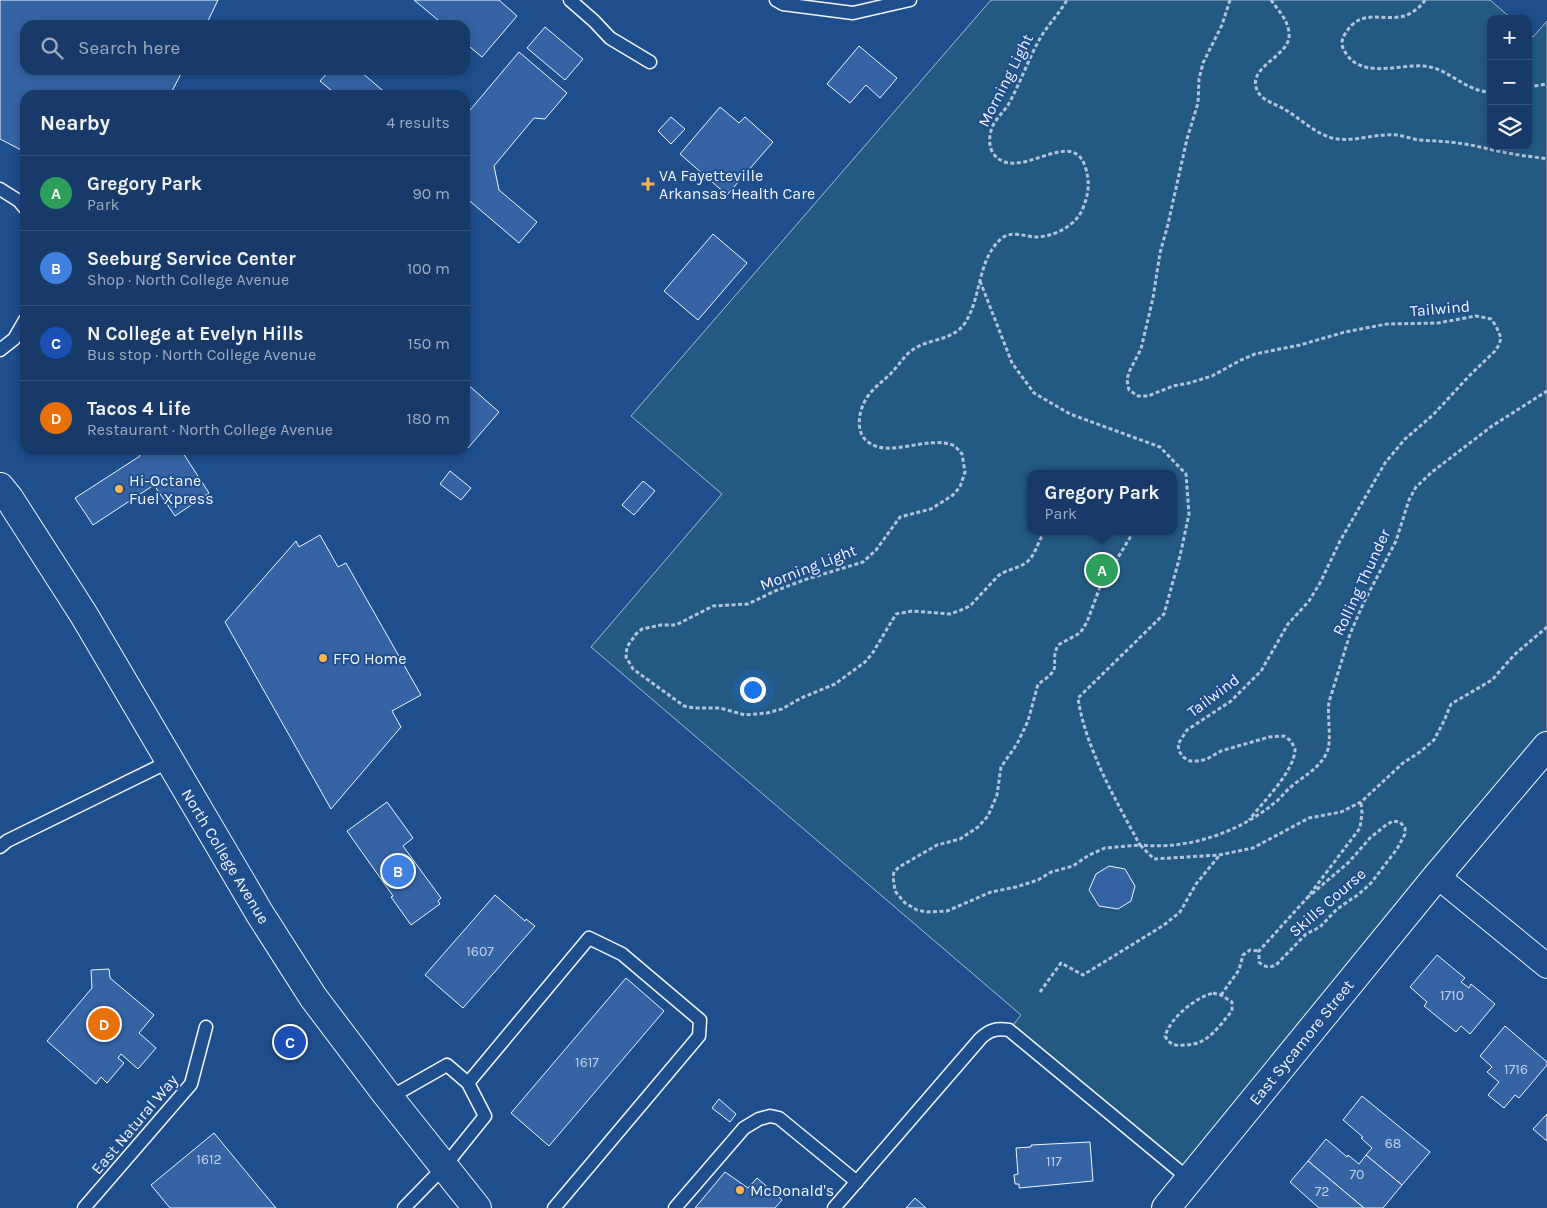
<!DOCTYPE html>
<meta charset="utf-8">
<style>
:root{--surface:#173a69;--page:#20416f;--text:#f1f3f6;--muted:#9eadc0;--line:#36547d;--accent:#ffb74d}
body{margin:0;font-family:Karla,sans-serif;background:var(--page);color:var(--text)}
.controls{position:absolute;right:15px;top:15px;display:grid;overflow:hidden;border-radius:10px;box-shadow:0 2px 8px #0003}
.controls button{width:45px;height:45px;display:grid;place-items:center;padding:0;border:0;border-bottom:1px solid var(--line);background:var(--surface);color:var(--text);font:25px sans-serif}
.you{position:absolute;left:752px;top:689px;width:18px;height:18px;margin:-12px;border:4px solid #fff;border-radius:50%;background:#1a73e8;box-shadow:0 0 0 8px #1a73e833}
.badge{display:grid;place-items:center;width:32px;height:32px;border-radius:50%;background:var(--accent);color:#fff;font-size:16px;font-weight:700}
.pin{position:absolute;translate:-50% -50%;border:2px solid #fff;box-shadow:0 1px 5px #0006}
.popup{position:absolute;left:1027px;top:470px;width:150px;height:65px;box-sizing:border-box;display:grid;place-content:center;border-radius:10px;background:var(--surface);filter:drop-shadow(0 1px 4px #0005);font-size:16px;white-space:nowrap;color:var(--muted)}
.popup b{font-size:19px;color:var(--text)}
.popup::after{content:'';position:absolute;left:50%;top:100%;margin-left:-10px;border:10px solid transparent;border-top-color:var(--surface)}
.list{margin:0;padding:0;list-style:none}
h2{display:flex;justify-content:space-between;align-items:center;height:65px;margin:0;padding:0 20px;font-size:21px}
h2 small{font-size:16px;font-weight:400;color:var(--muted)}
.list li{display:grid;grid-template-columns:32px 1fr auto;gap:15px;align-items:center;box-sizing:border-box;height:75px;padding:0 20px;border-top:1px solid var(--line)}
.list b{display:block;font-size:19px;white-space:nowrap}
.list p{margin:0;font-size:16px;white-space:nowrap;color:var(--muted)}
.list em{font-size:16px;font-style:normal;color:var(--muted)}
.icon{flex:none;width:28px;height:28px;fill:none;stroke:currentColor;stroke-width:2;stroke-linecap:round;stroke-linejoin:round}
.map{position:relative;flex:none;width:1547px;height:1208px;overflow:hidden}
.search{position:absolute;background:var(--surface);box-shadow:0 2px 8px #0003;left:20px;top:20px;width:450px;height:55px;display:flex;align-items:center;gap:12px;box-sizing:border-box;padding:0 18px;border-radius:15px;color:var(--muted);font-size:19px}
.panel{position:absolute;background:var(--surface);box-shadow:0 2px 8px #0003;left:20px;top:90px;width:450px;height:365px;border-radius:15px}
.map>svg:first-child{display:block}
.green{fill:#245a82;stroke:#a8bbd7;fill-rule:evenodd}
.building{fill:#3563a3;stroke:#f2f6ff}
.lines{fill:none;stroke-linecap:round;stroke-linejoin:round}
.service-casing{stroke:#f2f6ff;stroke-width:15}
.minor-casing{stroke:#f2f6ff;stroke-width:26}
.tertiary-casing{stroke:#f2f6ff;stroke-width:30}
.primary-casing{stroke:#f2f6ff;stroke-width:30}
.path{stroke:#b3c4dc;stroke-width:3;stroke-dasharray:4 2.5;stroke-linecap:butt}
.service{stroke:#1f4e8c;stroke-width:12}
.minor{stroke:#1f4e8c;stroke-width:24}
.tertiary{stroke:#1f4e8c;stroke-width:28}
.primary{stroke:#1f4e8c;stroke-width:28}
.poi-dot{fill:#ffb74d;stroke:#1f4e8c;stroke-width:2}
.labels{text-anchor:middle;stroke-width:4;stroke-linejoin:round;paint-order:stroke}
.number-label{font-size:14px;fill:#c3d1e8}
.street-label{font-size:16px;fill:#f2f6ff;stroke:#1f4e8c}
.poi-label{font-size:16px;fill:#f2f6ff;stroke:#1f4e8c;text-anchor:start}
</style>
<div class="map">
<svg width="1547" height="1208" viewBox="0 0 1547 1208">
<rect width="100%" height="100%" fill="#1f4e8c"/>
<!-- green -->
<path class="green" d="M 991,0 L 1490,0 L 1512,19 L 1491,19 L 1491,146 L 1528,146 L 1528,33 L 1533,37 L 1547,21 L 1547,746 L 1189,1179 L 1009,1030 L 1021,1015 L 591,647 L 722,494 L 631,416 ZM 1031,474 L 1173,474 L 1173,531 L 1031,531 Z"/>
<!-- building -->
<g class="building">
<path d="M 0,0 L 218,0 L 206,25 L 25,25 L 25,70 L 183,70 L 170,95 L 25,95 L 25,152 L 0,139 Z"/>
<path d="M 414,0 L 499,0 L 517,16 L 482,57 L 465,43 L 465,25 L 444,25 Z"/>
<path d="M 545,27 L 583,59 L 565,80 L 527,48 Z"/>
<path d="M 859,46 L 897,78 L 880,98 L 866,85 L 850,103 L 827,84 Z"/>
<path d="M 519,52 L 567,93 L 545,119 L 534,118 L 494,166 L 499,190 L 537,222 L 519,243 L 465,197 L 465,116 Z"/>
<path d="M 330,70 L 363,70 L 361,72 L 388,95 L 337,95 L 320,81 Z"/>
<path d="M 720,107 L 739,123 L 745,117 L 773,142 L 727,195 L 680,154 Z"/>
<path d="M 671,117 L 685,129 L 671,144 L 658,131 Z"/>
<path d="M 713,234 L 747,263 L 698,320 L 664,291 Z"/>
<path d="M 465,374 L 467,375 L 466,383 L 499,412 L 468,448 L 465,445 Z"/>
<path d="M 136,450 L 181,450 L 209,493 L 175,516 L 154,485 L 93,525 L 75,498 L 140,456 Z"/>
<path d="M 450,471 L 471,488 L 461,500 L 440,484 Z"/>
<path d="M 643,481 L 655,491 L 634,515 L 622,505 Z"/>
<path d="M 320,535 L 338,567 L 346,563 L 421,695 L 392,711 L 401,727 L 331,809 L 225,622 L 296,541 L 299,547 Z"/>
<path d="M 387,802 L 413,838 L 403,846 L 441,898 L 438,901 L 440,904 L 411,925 L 391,897 L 393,896 L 347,831 Z"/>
<path d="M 1109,866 L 1125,869 L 1135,886 L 1131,901 L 1118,909 L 1099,906 L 1089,890 L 1096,874 Z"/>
<path d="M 495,895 L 525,921 L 526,919 L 535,926 L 463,1008 L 425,975 Z"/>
<path d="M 1437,955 L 1465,978 L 1461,982 L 1469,988 L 1471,984 L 1495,1004 L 1470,1034 L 1461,1026 L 1456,1032 L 1424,1006 L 1427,1002 L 1410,987 Z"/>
<path d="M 109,969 L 110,978 L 154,1015 L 139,1033 L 156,1048 L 138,1069 L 121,1054 L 118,1058 L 124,1063 L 107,1083 L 101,1077 L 96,1084 L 47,1041 L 92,988 L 91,970 Z"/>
<path d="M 626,978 L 664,1011 L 549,1146 L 511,1113 Z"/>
<path d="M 1505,1026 L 1547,1062 L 1547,1065 L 1519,1098 L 1515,1095 L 1504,1108 L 1488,1095 L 1499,1082 L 1487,1072 L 1492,1067 L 1480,1056 Z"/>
<path d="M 1362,1096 L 1430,1152 L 1402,1185 L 1366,1155 L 1372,1148 L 1361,1138 L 1363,1137 L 1343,1120 Z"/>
<path d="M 719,1099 L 736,1114 L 730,1122 L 712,1108 Z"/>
<path d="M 1547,1114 L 1547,1141 L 1533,1129 Z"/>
<path d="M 214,1133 L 276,1208 L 170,1208 L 151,1185 Z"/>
<path d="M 1326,1139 L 1347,1157 L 1348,1155 L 1359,1164 L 1366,1155 L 1402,1185 L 1383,1208 L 1364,1208 L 1308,1161 Z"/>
<path d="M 1090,1142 L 1093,1181 L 1019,1188 L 1019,1184 L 1015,1184 L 1014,1175 L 1018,1174 L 1016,1148 L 1031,1147 L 1031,1145 Z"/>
<path d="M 1308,1161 L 1364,1208 L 1319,1208 L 1290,1182 Z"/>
<path d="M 725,1172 L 748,1188 L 757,1178 L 772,1191 L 773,1189 L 781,1195 L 779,1197 L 782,1200 L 775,1208 L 695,1208 Z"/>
<path d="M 915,1198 L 926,1208 L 906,1208 Z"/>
</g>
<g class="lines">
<!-- service casing -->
<g class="service-casing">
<g id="service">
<path d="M 570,0 L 594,21 L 610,38 L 650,62"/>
<path d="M 776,0 L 783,4 L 853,13 L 910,0"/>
<path d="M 0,189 L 19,201 L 25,208"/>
<path d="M 0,350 L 14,339 L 25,320"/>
<path d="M 0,847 L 7,841 L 170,761"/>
<path d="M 468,1083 L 589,938 L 622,954 L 700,1020 L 699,1036 L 554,1208"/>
<path d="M 389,1098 L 447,1065 L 468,1083 L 485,1116 L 444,1167 L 404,1208"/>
<path d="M 84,1208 L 191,1084 L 206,1027"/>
<path d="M 675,1208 L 744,1128 L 759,1119 L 770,1116 L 779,1118 L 857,1182"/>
<path d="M 834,1208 L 980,1039 C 989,1030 996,1028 1009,1030 L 1189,1179"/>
</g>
</g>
<!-- minor casing -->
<g class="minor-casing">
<path id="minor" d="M 1437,876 L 1547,966"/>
</g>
<!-- tertiary casing -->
<g class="tertiary-casing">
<path id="tertiary" d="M 1166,1208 L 1437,876 L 1547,746"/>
</g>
<!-- primary casing -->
<g class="primary-casing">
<path id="primary" d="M 0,487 L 9,498 L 84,615 L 260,914 L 313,997 L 384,1091 L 477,1208"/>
</g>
<!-- path -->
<g class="path">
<path d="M 1230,0 L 1222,25 L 1203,63 L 1199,79 L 1198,103 L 1187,139 L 1168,224 L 1160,253 L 1153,298 L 1141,349 L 1129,372 L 1127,380 L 1129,390 L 1138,396 L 1148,396 L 1173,386 L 1189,383 L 1212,376 L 1241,360 L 1255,354 L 1300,345 L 1345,332 L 1387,324 L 1438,323 L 1476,316 L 1491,319 L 1496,326 L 1501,338 L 1499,345 L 1495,351 L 1469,376 L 1433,415 L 1405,439 L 1385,463 L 1340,541 L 1320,583 L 1309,601 L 1288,624 L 1261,671 L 1231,701 L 1187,730 L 1178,744 L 1179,751 L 1183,757 L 1190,761 L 1199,761 L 1207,759 L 1221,751 L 1269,737 L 1284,736 L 1291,741 L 1295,749 C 1295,771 1262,803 1249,820"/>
<path d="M 1271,0 C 1278,10 1288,20 1289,33 C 1292,57 1244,66 1258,92 C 1263,101 1276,104 1284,109 C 1300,118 1314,133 1332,138 C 1354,143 1375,133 1397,135 C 1404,136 1412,139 1419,140 C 1432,141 1444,141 1457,143 C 1476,145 1494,151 1513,154 C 1524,156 1536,157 1547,159"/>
<path d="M 1425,0 C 1421,7 1411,14 1404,16 C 1382,22 1361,7 1345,34 C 1342,38 1341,44 1343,48 C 1358,81 1397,64 1424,66 C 1449,68 1465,92 1491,92"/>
<path d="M 1528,87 L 1547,84"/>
<path d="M 980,281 L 1012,363 L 1034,393 L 1070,414 L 1160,447 L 1186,474 L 1189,514 L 1180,556 L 1164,614 L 1078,698 C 1085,747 1116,801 1140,845 C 1189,850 1241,832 1278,800 C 1283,795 1287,790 1292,786 C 1305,775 1320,768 1327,752 C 1332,742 1327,715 1329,702 L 1350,634 L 1364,602 L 1396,541 L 1409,500 L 1416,487 L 1432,472 L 1492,426 L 1547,391"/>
<path d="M 1045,531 C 1038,541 1036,554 1027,562 C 1018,569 1007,569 998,576 L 970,606 L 961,610 L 950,614 L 912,611 L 896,614 L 872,654 L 865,662 L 835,684 L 801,698 L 782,709 L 767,713 L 745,715 L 720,708 L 695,708 L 684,706 L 633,669 L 626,657 L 627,647 L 636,634 L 642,629 L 661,625 L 676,625 L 713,606 L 748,604 L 775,591 L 804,580 L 863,562 L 876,550 L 900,517 L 931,509 L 953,495 L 960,487 L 965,472 L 962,454 L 955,446 C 928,434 890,459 868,442 C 854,432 859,408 868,396 C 875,386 885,380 893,371 C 899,365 904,356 911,351 C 927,338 952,342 965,323 C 982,297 977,259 1002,238 C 1013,230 1025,237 1036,237 C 1054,237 1077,225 1083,208 C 1089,193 1090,181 1085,166 C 1071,125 1016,186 993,153 C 989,148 989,137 991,131 C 993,121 1003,113 1008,105 C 1021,82 1029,57 1042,35 C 1050,23 1060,12 1067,0"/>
<path d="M 1134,531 L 1100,587 L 1087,622 L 1080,633 L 1058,645 C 1048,666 1066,666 1038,684 L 1028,721 L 1017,744 L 1001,767 L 997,795 L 988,816 L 978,827 L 960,839 L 937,845 L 899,867 L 894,872 L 893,877 L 895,891 L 905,903 L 917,910 L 927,912 L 947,911 L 991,892 L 1016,887 L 1038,880 L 1051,872 L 1073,866 L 1089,855 L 1105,848 L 1140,845 L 1154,859 L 1219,855 L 1253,848 L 1309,818 L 1341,812 L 1361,802 L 1403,763 L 1420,752 L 1434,740 L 1444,721 L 1451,704 L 1492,680 L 1514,655 L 1547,627"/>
<path d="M 1307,898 L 1349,862 L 1370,838 L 1386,825 L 1393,821 L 1400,822 L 1405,828 L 1405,834 L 1397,849 L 1371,883 L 1359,894 L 1337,909 L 1320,927 L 1306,934 L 1276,965 C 1269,968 1264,967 1259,962 L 1259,951 L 1307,898 L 1360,828 L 1362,813 L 1361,802"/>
<path d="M 1040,992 L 1061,963 L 1083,975 L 1164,925 L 1180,912 L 1196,884 L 1219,856"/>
<path d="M 1213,993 L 1221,995 L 1232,1002 L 1232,1011 C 1218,1027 1208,1045 1185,1045 C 1175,1046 1170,1045 1165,1036 C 1171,1017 1195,998 1213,993 Z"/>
<path d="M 1221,995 L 1239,970 L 1243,955 L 1250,950 L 1259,951"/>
</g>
<!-- service -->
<use href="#service" class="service"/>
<!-- minor -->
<use href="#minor" class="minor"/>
<!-- tertiary -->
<use href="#tertiary" class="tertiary"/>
<!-- primary -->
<use href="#primary" class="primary"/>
</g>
<!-- markers -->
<g class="poi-dot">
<path d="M645.5 176.5h5v5h5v5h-5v5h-5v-5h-5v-5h5z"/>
<circle cx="119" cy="489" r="5"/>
<circle cx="323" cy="658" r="5"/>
<circle cx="740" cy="1190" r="5"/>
</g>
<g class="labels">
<!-- number labels -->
<g class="number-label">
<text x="480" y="956">1607</text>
<text x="1452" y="1000">1710</text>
<text x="587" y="1067">1617</text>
<text x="1516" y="1074">1716</text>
<text x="1393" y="1148">68</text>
<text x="209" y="1164">1612</text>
<text x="1054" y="1166">117</text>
<text x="1357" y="1179">70</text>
<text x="1322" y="1196">72</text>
</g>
<!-- street labels -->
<g class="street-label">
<text transform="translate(1005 80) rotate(-63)" y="6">Morning Light</text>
<text transform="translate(1440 308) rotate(-5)" y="6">Tailwind</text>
<text transform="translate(808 567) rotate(-21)" y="6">Morning Light</text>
<text transform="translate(1361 582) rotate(-65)" y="6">Rolling Thunder</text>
<text transform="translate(1213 695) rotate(-37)" y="6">Tailwind</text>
<text transform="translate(226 856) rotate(59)" y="6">North College Avenue</text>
<text transform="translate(1327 902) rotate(-41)" y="6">Skills Course</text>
<text transform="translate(1301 1042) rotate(-51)" y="6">East Sycamore Street</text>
<text transform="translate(134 1124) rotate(-50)" y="6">East Natural Way</text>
</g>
<!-- poi labels -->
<g class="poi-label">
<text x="659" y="181">VA Fayetteville<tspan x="659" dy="18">Arkansas Health Care</tspan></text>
<text x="129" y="486">Hi-Octane<tspan x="129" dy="18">Fuel Xpress</tspan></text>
<text x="333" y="664">FFO Home</text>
<text x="750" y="1196">McDonald's</text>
</g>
</g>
</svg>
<div class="controls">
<button>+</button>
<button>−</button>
<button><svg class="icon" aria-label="layers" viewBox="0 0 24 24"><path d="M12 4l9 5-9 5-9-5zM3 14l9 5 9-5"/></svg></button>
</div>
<div class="you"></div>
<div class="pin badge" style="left:1102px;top:570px;background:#2e9e5b">A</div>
<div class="popup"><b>Gregory Park</b>Park</div>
<div class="pin badge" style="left:398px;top:871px;background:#3f7fe0">B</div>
<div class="pin badge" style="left:290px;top:1042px;background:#1a4fb4">C</div>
<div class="pin badge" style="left:104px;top:1024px;background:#e8710a">D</div>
<div class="search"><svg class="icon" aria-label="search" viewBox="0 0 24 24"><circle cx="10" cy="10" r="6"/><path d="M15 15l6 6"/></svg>Search here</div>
<section class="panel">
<h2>Nearby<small>4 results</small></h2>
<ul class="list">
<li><span class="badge" style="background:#2e9e5b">A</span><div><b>Gregory Park</b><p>Park</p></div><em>90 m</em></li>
<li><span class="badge" style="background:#3f7fe0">B</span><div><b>Seeburg Service Center</b><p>Shop · North College Avenue</p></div><em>100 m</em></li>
<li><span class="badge" style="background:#1a4fb4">C</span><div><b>N College at Evelyn Hills</b><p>Bus stop · North College Avenue</p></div><em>150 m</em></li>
<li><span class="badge" style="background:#e8710a">D</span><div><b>Tacos 4 Life</b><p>Restaurant · North College Avenue</p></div><em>180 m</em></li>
</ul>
</section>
</div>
